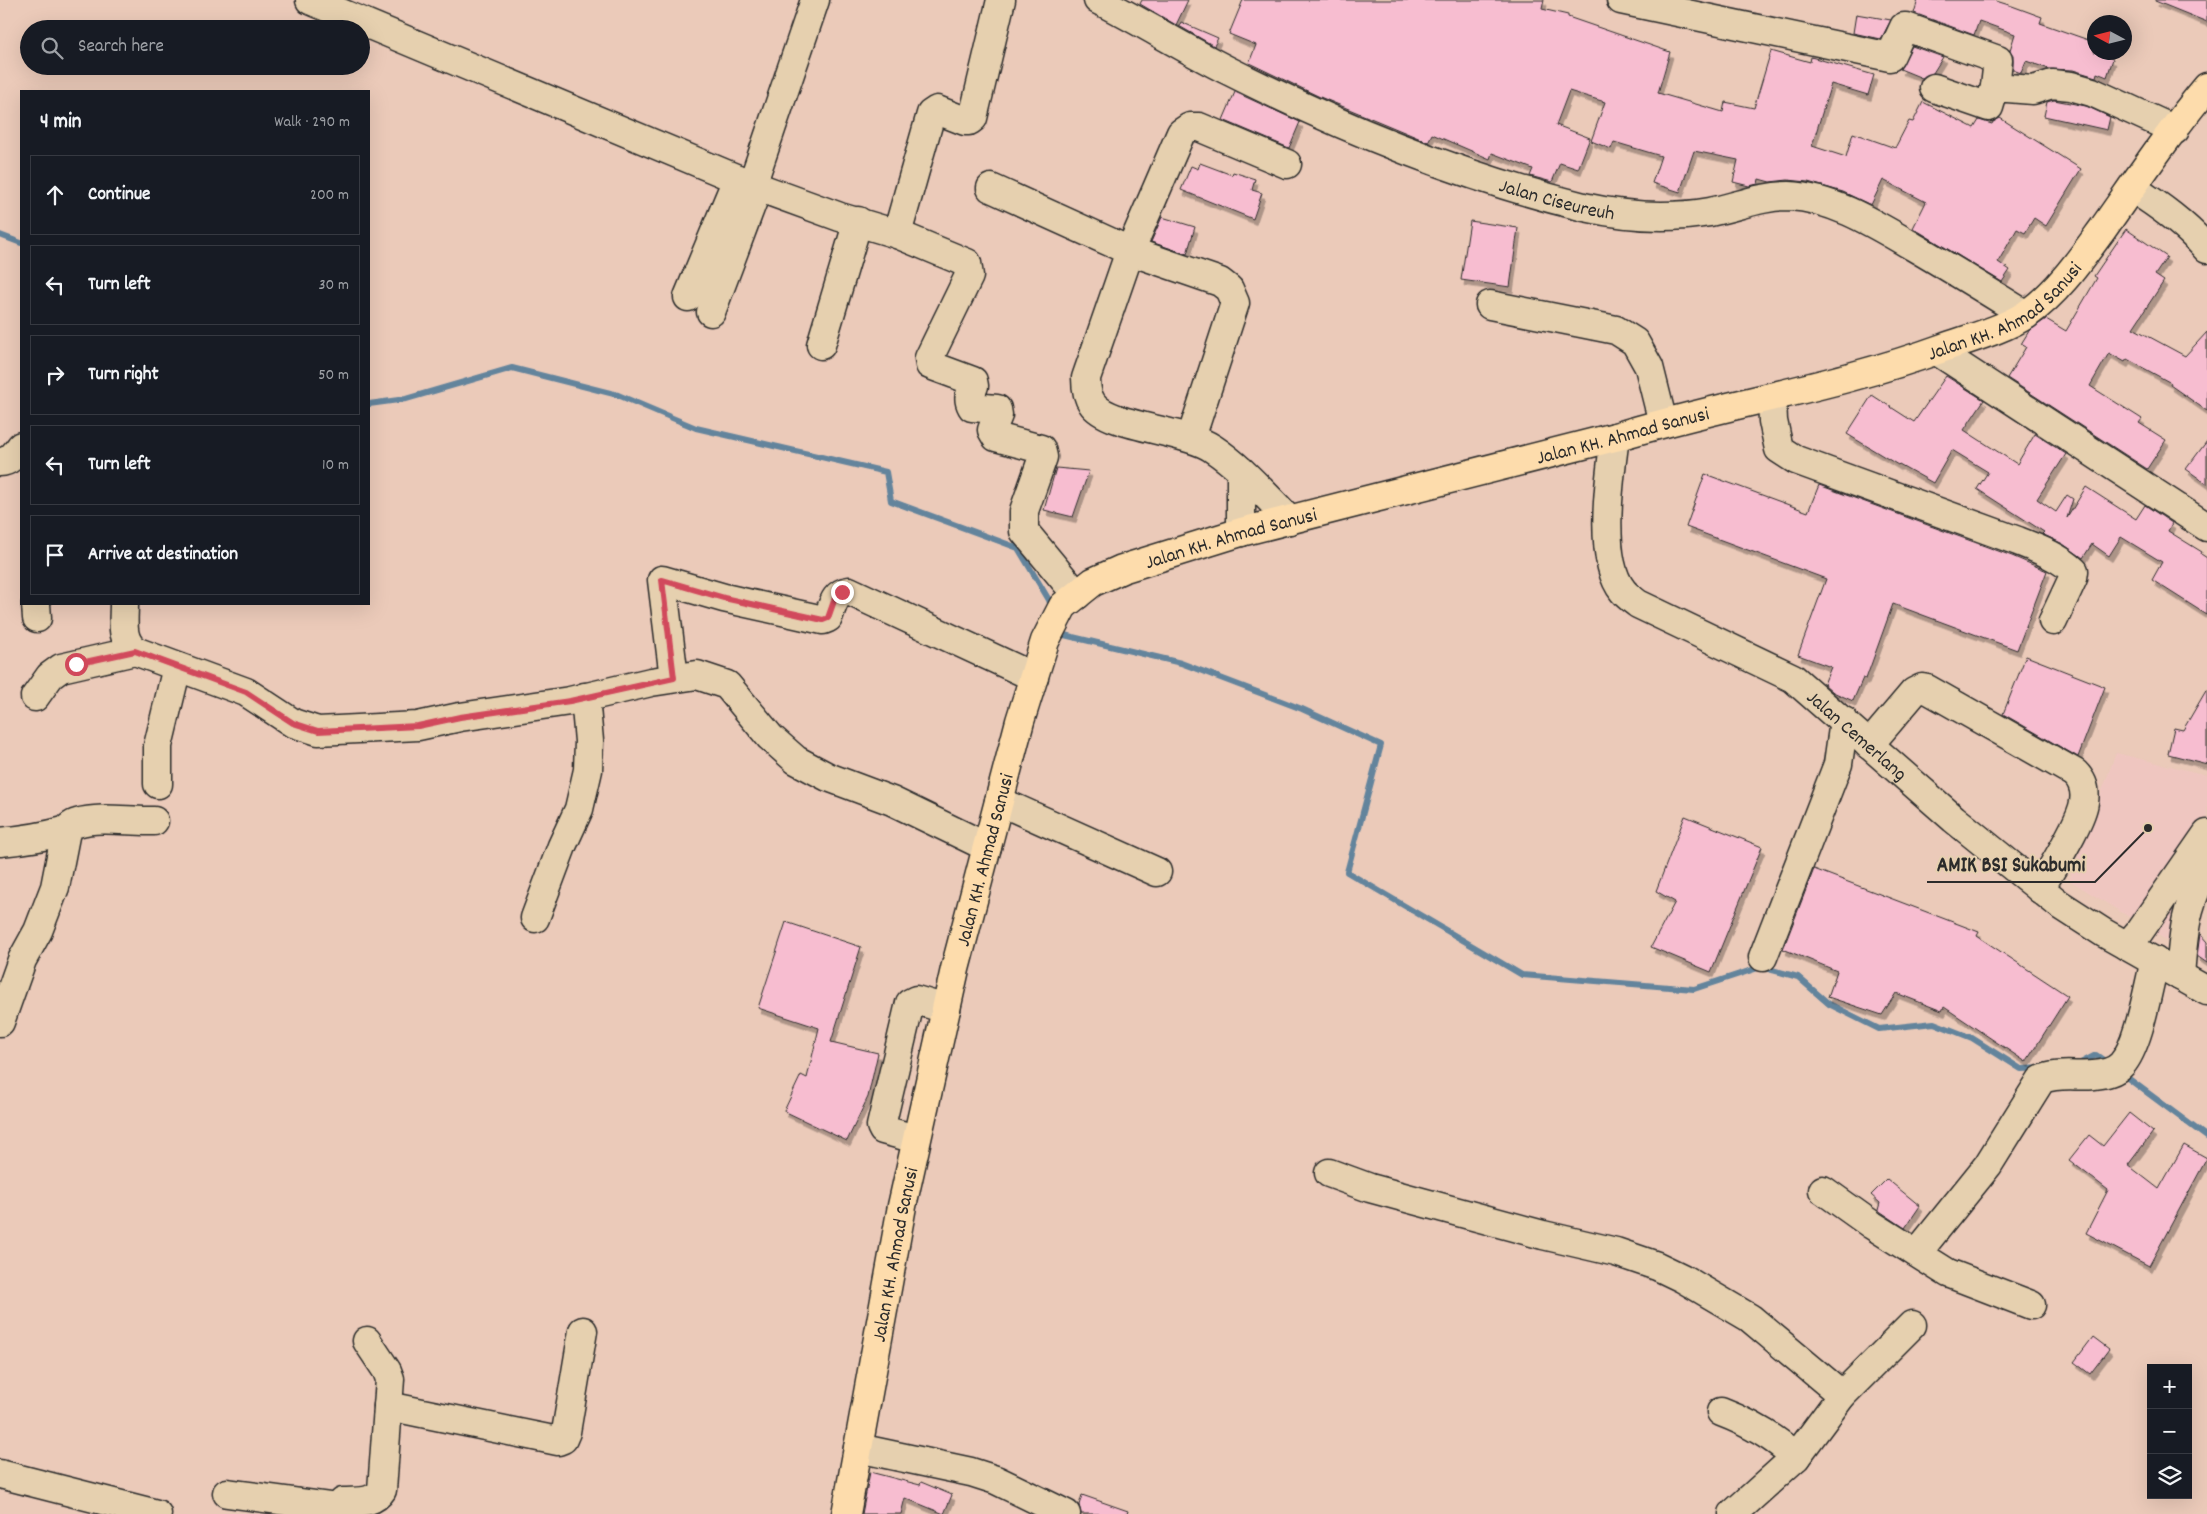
<!DOCTYPE html>
<meta charset="utf-8">
<style>
:root{--surface:#171b24;--page:#20242c;--text:#f1f3f6;--muted:#9ea1a6;--line:#363941}
body{margin:0;font-family:Dekko,sans-serif;background:var(--page);color:var(--text)}
.controls{position:absolute;right:15px;bottom:15px;display:grid;overflow:hidden;border-radius:0px;box-shadow:0 5px 20px #0002}
.controls button{width:45px;height:45px;display:grid;place-items:center;padding:0;border:0;border-bottom:1px solid var(--line);background:var(--surface);color:var(--text);font:25px sans-serif}
.compass{position:absolute;left:2087px;top:15px;width:45px;height:45px;border-radius:50%;background:var(--surface);box-shadow:0 5px 20px #0002;rotate:277deg}
.stop{position:absolute;width:15px;height:15px;margin:-11px;border:4px solid #d1495b;border-radius:50%;background:#fff}
.stop.end{background:#d1495b;border-color:#fff;box-shadow:0 1px 5px #0008}
.list{margin:0;padding:0;list-style:none}
h2{display:flex;justify-content:space-between;align-items:center;height:65px;margin:0;padding:0 20px;font-size:21px}
h2 small{font-size:16px;font-weight:400;color:var(--muted)}
.list li{display:grid;grid-template-columns:32px 1fr auto;gap:15px;align-items:center;box-sizing:border-box;height:80px;margin:0 10px 10px;padding:0 10px;border:1px solid var(--line);border-radius:0px}
.list b{display:block;font-size:19px;white-space:nowrap}
.list em{font-size:16px;font-style:normal;color:var(--muted)}
.icon{flex:none;width:28px;height:28px;fill:none;stroke:currentColor;stroke-width:2;stroke-linecap:round;stroke-linejoin:round}
.map{position:relative;flex:none;width:2207px;height:1514px;overflow:hidden}
.search{position:absolute;background:var(--surface);box-shadow:0 5px 20px #0002;left:20px;top:20px;width:350px;height:55px;display:flex;align-items:center;gap:12px;box-sizing:border-box;padding:0 18px;border-radius:28px;color:var(--muted);font-size:19px}
.panel{position:absolute;background:var(--surface);box-shadow:0 5px 20px #0002;left:20px;top:90px;width:350px;height:515px;border-radius:0px}
.map>svg:first-child{display:block}
.built{fill:#efc6c0}
.lines{fill:none;stroke-linecap:round;stroke-linejoin:round}
.stream{stroke:#64849c;stroke-width:6}
.building{fill:#f7bdd0;stroke:#2b2b2b;filter:url(#shadow)}
.minor-casing{stroke:#2b2b2b;stroke-width:31}
.highway-casing{stroke:#2b2b2b;stroke-width:31}
.minor{stroke:#e6d0af;stroke-width:28}
.highway{stroke:#fddcac;stroke-width:28}
.route{stroke:#d1495b;stroke-width:6}
.labels{text-anchor:middle;stroke-width:4;stroke-linejoin:round;paint-order:stroke}
.street-label{font-size:20px;fill:#2b2b2b;stroke:#e6d0af}
.leader{fill:none;stroke:#2b2b2b;stroke-width:2}
.callout-dot{fill:#2b2b2b;stroke:#e6d0af;stroke-width:2}
.callout-label{font-size:21px;text-anchor:middle;font-weight:bold;fill:#2b2b2b;stroke:#e6d0af;stroke-width:4;stroke-linejoin:round;paint-order:stroke}
</style>
<div class="map">
<svg width="2207" height="1514" viewBox="0 0 2207 1514">
<defs>
<filter id="shadow"><feDropShadow dx="3" dy="5.5" stdDeviation="0" flood-color="#0004"/></filter>
</defs>
<rect width="100%" height="100%" fill="#ebcab9"/>
<filter id="ink" filterUnits="userSpaceOnUse"><feTurbulence type="fractalNoise" baseFrequency=".02" numOctaves="2"/><feDisplacementMap in="SourceGraphic" scale="10" xChannelSelector="R" yChannelSelector="G"/><feConvolveMatrix kernelMatrix="1 2 1 2 8 2 1 2 1" color-interpolation-filters="sRGB"/></filter>
<g filter="url(#ink)">
<!-- built -->
<path class="built" d="M 2116,753 L 2207,775 L 2207,888 L 2168,941 L 2069,880 Z"/>
<g class="lines">
<!-- stream -->
<g class="stream">
<path d="M 0,235 L 21,243"/>
<path d="M 369,404 L 406,399 L 512,368 L 618,395 L 696,428 L 886,472 L 891,501 L 1018,548 L 1049,600 L 1052,610"/>
<path d="M 1059,631 L 1060,634 L 1181,663 L 1302,709 L 1381,745 L 1347,872 L 1522,975 L 1694,989 L 1761,967 L 1798,977 L 1829,1004 L 1879,1029 L 1934,1023 L 1972,1038 L 2021,1069 L 2043,1068"/>
<path d="M 2077,1065 L 2096,1055 L 2109,1064"/>
<path d="M 2121,1073 L 2207,1137"/>
</g>
</g>
<!-- building -->
<g class="building">
<path d="M 1142,0 L 1188,0 L 1176,25 L 1140,4 Z"/>
<path d="M 1243,0 L 1544,0 L 1542,9 L 1568,15 L 1568,17 L 1670,52 L 1658,93 L 1723,112 L 1725,102 L 1754,108 L 1771,51 L 1810,62 L 1811,57 L 1874,75 L 1868,95 L 1831,84 L 1812,146 L 1846,157 L 1853,133 L 1895,148 L 1909,121 L 1913,122 L 1923,102 L 1974,128 L 1979,120 L 1992,124 L 1993,122 L 2000,118 L 2081,169 L 2046,226 L 2034,218 L 2025,233 L 2017,229 L 1998,262 L 2010,270 L 2002,282 L 1913,228 L 1926,202 L 1883,180 L 1871,205 L 1843,192 L 1808,182 L 1788,180 L 1770,182 L 1759,179 L 1758,184 L 1749,186 L 1733,182 L 1738,160 L 1694,151 L 1680,192 L 1652,183 L 1661,156 L 1614,142 L 1611,149 L 1591,141 L 1605,102 L 1569,91 L 1556,125 L 1590,138 L 1578,169 L 1560,163 L 1552,182 L 1530,176 L 1533,169 L 1492,153 L 1490,159 L 1432,134 L 1428,142 L 1320,97 L 1249,63 L 1256,45 L 1229,34 Z"/>
<path d="M 1918,0 L 1993,0 L 2012,6 L 2042,17 L 2040,23 L 2094,42 L 2094,52 L 2106,52 L 2105,56 L 2113,59 L 2107,77 L 2097,73 L 2096,77 L 2073,70 L 2049,69 L 2026,61 L 2021,73 L 2013,70 L 2013,55 L 2010,50 L 2015,34 L 1979,21 L 1974,35 L 1914,13 Z"/>
<path d="M 2207,0 L 2207,22 L 2155,1 L 2155,0 Z"/>
<path d="M 1856,14 L 1891,20 L 1881,39 L 1853,33 Z"/>
<path d="M 1181,22 L 1218,38 L 1214,46 L 1179,26 Z"/>
<path d="M 1912,46 L 1943,57 L 1933,73 L 1922,78 L 1900,69 Z"/>
<path d="M 1235,92 L 1300,122 L 1289,148 L 1223,120 Z"/>
<path d="M 2054,100 L 2086,106 L 2110,117 L 2107,130 L 2044,116 L 2047,102 Z"/>
<path d="M 1200,163 L 1232,175 L 1233,172 L 1255,179 L 1252,190 L 1262,193 L 1253,219 L 1181,190 L 1191,166 L 1198,169 Z"/>
<path d="M 1162,217 L 1195,227 L 1187,254 L 1151,242 Z"/>
<path d="M 1470,221 L 1518,228 L 1510,287 L 1461,280 Z"/>
<path d="M 2126,229 L 2167,257 L 2155,275 L 2164,281 L 2133,328 L 2185,356 L 2207,332 L 2207,411 L 2170,385 L 2171,383 L 2127,359 L 2125,362 L 2109,353 L 2090,386 L 2142,419 L 2139,423 L 2166,440 L 2147,469 L 2007,378 L 2026,347 L 2021,344 L 2029,331 L 2046,319 L 2066,331 L 2097,278 L 2094,276 Z"/>
<path d="M 1946,376 L 1984,400 L 1964,430 L 2017,464 L 2035,434 L 2066,454 L 2037,499 L 2056,512 L 2067,495 L 2073,499 L 2067,518 L 2086,487 L 2136,519 L 2145,505 L 2172,523 L 2168,531 L 2202,552 L 2201,554 L 2207,558 L 2207,615 L 2152,580 L 2162,562 L 2121,537 L 2109,556 L 2092,544 L 2083,558 L 2063,544 L 2042,534 L 2044,532 L 1977,489 L 1988,472 L 1952,450 L 1933,483 L 1899,464 L 1898,465 L 1847,434 L 1872,395 L 1914,422 Z"/>
<path d="M 2207,441 L 2207,484 L 2186,469 Z"/>
<path d="M 1056,468 L 1089,471 L 1073,517 L 1044,510 Z"/>
<path d="M 1705,474 L 1808,512 L 1819,485 L 2012,556 L 2047,571 L 2017,650 L 1893,604 L 1866,679 L 1863,678 L 1853,701 L 1833,692 L 1824,684 L 1831,667 L 1798,655 L 1826,579 L 1686,527 Z"/>
<path d="M 2026,656 L 2105,687 L 2078,757 L 2003,714 Z"/>
<path d="M 2207,689 L 2207,764 L 2168,754 L 2174,728 L 2183,730 Z"/>
<path d="M 1685,816 L 1762,847 L 1711,972 L 1651,947 L 1675,902 L 1656,891 Z"/>
<path d="M 1814,869 L 1979,932 L 1977,936 L 2068,996 L 2026,1062 L 1944,1007 L 1942,1011 L 1896,993 L 1882,1015 L 1828,997 L 1837,971 L 1783,949 Z"/>
<path d="M 786,922 L 861,947 L 831,1042 L 878,1053 L 868,1097 L 847,1141 L 784,1111 L 801,1075 L 807,1078 L 819,1028 L 758,1008 Z"/>
<path d="M 2200,934 L 2207,942 L 2207,963 L 2197,956 Z"/>
<path d="M 2129,1113 L 2153,1132 L 2128,1165 L 2159,1189 L 2184,1145 L 2207,1158 L 2149,1266 L 2086,1233 L 2108,1190 L 2069,1160 L 2089,1135 L 2103,1146 Z"/>
<path d="M 1887,1179 L 1920,1206 L 1905,1228 L 1878,1210 L 1880,1203 L 1871,1195 Z"/>
<path d="M 2093,1337 L 2109,1349 L 2090,1374 L 2074,1362 Z"/>
<path d="M 870,1472 L 920,1485 L 921,1482 L 952,1495 L 944,1514 L 905,1498 L 901,1514 L 862,1514 Z"/>
<path d="M 1082,1495 L 1128,1511 L 1127,1514 L 1081,1514 L 1079,1505 Z"/>
</g>
<g class="lines">
<!-- minor casing -->
<g class="minor-casing">
<g id="minor">
<path d="M 310,0 L 752,185 L 840,217 L 897,234 L 967,263 L 969,276 L 929,358 L 930,365 L 973,381 L 974,386 C 970,394 967,398 972,407 L 997,409 L 998,415 L 992,430 L 996,437 L 1041,449 L 1043,457 L 1024,511 L 1024,531 L 1077,595"/>
<path id="s1" d="M 1098,0 C 1142,22 1183,48 1227,70 C 1340,127 1461,177 1584,207 C 1624,216 1669,219 1710,212 C 1736,207 1761,196 1789,196 C 1834,198 1876,225 1914,247 C 1952,269 1989,292 2026,315"/>
<path d="M 1621,0 L 1890,57 L 1904,27 L 1906,27 L 1998,60 L 1995,87"/>
<path d="M 1934,88 L 1989,107 L 1995,87 L 2033,90 L 2052,84 L 2071,86 L 2092,92 L 2175,130"/>
<path d="M 1287,164 L 1199,127 L 1190,127 L 1181,133 L 1130,251 L 1086,378 C 1086,386 1087,396 1092,403 C 1107,427 1186,430 1212,448 C 1241,467 1265,495 1290,520"/>
<path d="M 752,185 L 815,0"/>
<path d="M 991,188 L 1130,251 L 1220,282 L 1229,289 L 1235,303 L 1191,438"/>
<path d="M 2132,188 C 2160,206 2185,224 2207,249"/>
<path d="M 897,234 L 931,114 L 937,110 L 965,121 L 969,121 L 973,118 L 1001,0"/>
<path d="M 688,297 L 737,179"/>
<path d="M 1490,305 L 1616,330 L 1635,342 L 1649,367 L 1663,423"/>
<path d="M 711,312 L 758,187"/>
<path d="M 821,345 L 858,221"/>
<path d="M 1937,351 L 2207,527"/>
<path d="M 1772,398 L 1773,421 L 1779,449 L 1796,460 L 2018,541 C 2038,549 2058,556 2074,571 L 2073,578 L 2053,621"/>
<path id="s2" d="M 1615,437 C 1610,475 1597,560 1623,591 C 1627,596 1633,600 1638,604 L 1793,678 L 1954,819 L 2059,904 L 2104,933 L 2207,991"/>
<path d="M 0,462 C 10,462 15,454 21,446"/>
<path d="M 1241,471 L 1241,532"/>
<path d="M 36,604 L 37,618"/>
<path d="M 124,604 C 124,621 120,639 135,651 L 246,692 L 293,723 L 318,731 L 418,726 L 460,717 L 570,701 L 651,682 L 697,675 L 727,685 L 770,737 L 796,760 L 828,777 L 892,801 L 987,847"/>
<path d="M 674,678 L 662,580 L 724,598 L 823,620 L 828,618 C 833,605 834,593 849,591 L 1034,677"/>
<path d="M 35,697 L 50,676 L 61,668 L 135,651"/>
<path d="M 1869,745 L 1914,692 L 1922,688 L 1927,689 L 2075,773 C 2083,781 2086,790 2084,802 C 2082,821 2051,869 2040,889"/>
<path d="M 158,784 L 158,746 L 177,667"/>
<path d="M 999,801 L 1157,872"/>
<path d="M 0,842 C 22,840 43,837 64,831 C 69,829 71,824 77,823 C 102,816 129,822 154,821"/>
<path d="M 535,918 L 562,846 L 579,809 L 588,770 L 589,741 L 585,697"/>
<path d="M 2127,946 L 2139,932 L 2207,834"/>
<path d="M 1763,957 L 1838,764 L 1844,721"/>
<path d="M 2180,976 C 2183,937 2185,903 2207,869"/>
<path d="M 0,1022 L 22,960 L 38,931 L 55,887 L 66,831"/>
<path d="M 916,1139 L 883,1130 L 881,1126 L 910,1003 L 916,1000 L 946,1009"/>
<path d="M 1329,1173 L 1370,1188 L 1543,1235 L 1616,1252 L 1657,1266 L 1682,1278 L 1750,1318 L 1842,1395 L 1796,1457 L 1733,1514"/>
<path d="M 1823,1190 L 1872,1225 L 1948,1273 L 2031,1305"/>
<path d="M 1917,1253 L 1988,1165 L 2041,1080 C 2057,1072 2077,1077 2094,1075 C 2105,1074 2115,1072 2122,1064 C 2139,1045 2148,987 2155,961"/>
<path d="M 1842,1395 L 1912,1325"/>
<path d="M 388,1406 L 558,1441 L 563,1439 L 566,1432 L 583,1331"/>
<path d="M 1721,1412 C 1750,1423 1773,1436 1796,1457"/>
<path d="M 858,1448 L 971,1472 L 996,1480 L 1066,1514"/>
<path d="M 0,1474 L 157,1514"/>
<path d="M 227,1493 L 338,1508"/>
<path d="M 337,1514 L 338,1508 L 343,1502 C 358,1501 373,1504 382,1490 L 390,1379 L 387,1371 L 367,1341"/>
</g>
</g>
<!-- highway casing -->
<g class="highway-casing">
<g id="highway">
<path id="s3" d="M 846,1514 L 902,1206 L 955,969 L 1020,721 L 1045,641 L 1063,606 L 1093,582 L 1122,569 L 1241,532 L 1615,437 C 1724,404 1836,387 1943,348 C 1968,339 2005,329 2027,314 C 2057,293 2080,260 2102,230 C 2136,182 2169,132 2207,87"/>
</g>
</g>
<!-- minor -->
<use href="#minor" class="minor"/>
<!-- highway -->
<use href="#highway" class="highway"/>
</g>
</g>
<g class="lines" filter="url(#ink)">
<!-- route -->
<path class="route" d="M 76,664 L 135,651 L 246,692 L 293,723 L 318,731 L 418,726 L 460,717 L 570,701 L 674,678 L 662,580 L 724,598 L 823,620 L 828,618 L 835,598 L 842,592"/>
</g>
<g class="labels">
<!-- street labels -->
<g class="street-label">
<text dy="7" stroke="none"><textPath href="#s1" startOffset="502">Jalan Ciseureuh</textPath></text>
<text dy="7" stroke="none"><textPath href="#s3" startOffset="1929">Jalan KH. Ahmad Sanusi</textPath></text>
<text dy="7" stroke="none"><textPath href="#s3" startOffset="1524">Jalan KH. Ahmad Sanusi</textPath></text>
<text dy="7" stroke="none"><textPath href="#s3" startOffset="1119">Jalan KH. Ahmad Sanusi</textPath></text>
<text dy="7" stroke="none"><textPath href="#s2" startOffset="435">Jalan Cemerlang</textPath></text>
<text dy="7" stroke="none"><textPath href="#s3" startOffset="669">Jalan KH. Ahmad Sanusi</textPath></text>
<text dy="7" stroke="none"><textPath href="#s3" startOffset="264">Jalan KH. Ahmad Sanusi</textPath></text>
</g>
</g>
<!-- callouts -->
<path class="leader" d="M2148 828L2095 882H1927"/>
<circle class="callout-dot" cx="2148" cy="828" r="5"/>
<g class="callout-label">
<text x="2011" y="871">AMIK BSI Sukabumi</text>
</g>
</svg>
<div class="controls">
<button>+</button>
<button>−</button>
<button><svg class="icon" aria-label="layers" viewBox="0 0 24 24"><path d="M12 4l9 5-9 5-9-5zM3 14l9 5 9-5"/></svg></button>
</div>
<svg class="compass" viewBox="-18 -18 36 36"><path d="M0-13l5 13h-10z" fill="#e53935"/><path d="M0 13l5-13h-10z" fill="#9ea1a6"/></svg>
<div class="stop" style="left:76px;top:664px"></div>
<div class="stop end" style="left:842px;top:592px"></div>
<div class="search"><svg class="icon" aria-label="search" viewBox="0 0 24 24"><circle cx="10" cy="10" r="6"/><path d="M15 15l6 6"/></svg>Search here</div>
<section class="panel">
<h2>4 min<small>Walk · 290 m</small></h2>
<ul class="list">
<li><svg class="icon" aria-label="ahead" viewBox="0 0 24 24"><path d="M12 20V5M6 11l6-6 6 6"/></svg><div><b>Continue</b></div><em>200 m</em></li>
<li><svg class="icon" aria-label="left" viewBox="0 0 24 24"><path d="M17 20v-9H6M10 6l-5 5 5 5"/></svg><div><b>Turn left</b></div><em>30 m</em></li>
<li><svg class="icon" aria-label="right" viewBox="0 0 24 24"><path d="M7 20v-9h11M14 6l5 5-5 5"/></svg><div><b>Turn right</b></div><em>50 m</em></li>
<li><svg class="icon" aria-label="left" viewBox="0 0 24 24"><path d="M17 20v-9H6M10 6l-5 5 5 5"/></svg><div><b>Turn left</b></div><em>10 m</em></li>
<li><svg class="icon" aria-label="arrive" viewBox="0 0 24 24"><path d="M6 21V4h12l-3 4 3 4H6"/></svg><div><b>Arrive at destination</b></div></li>
</ul>
</section>
</div>
